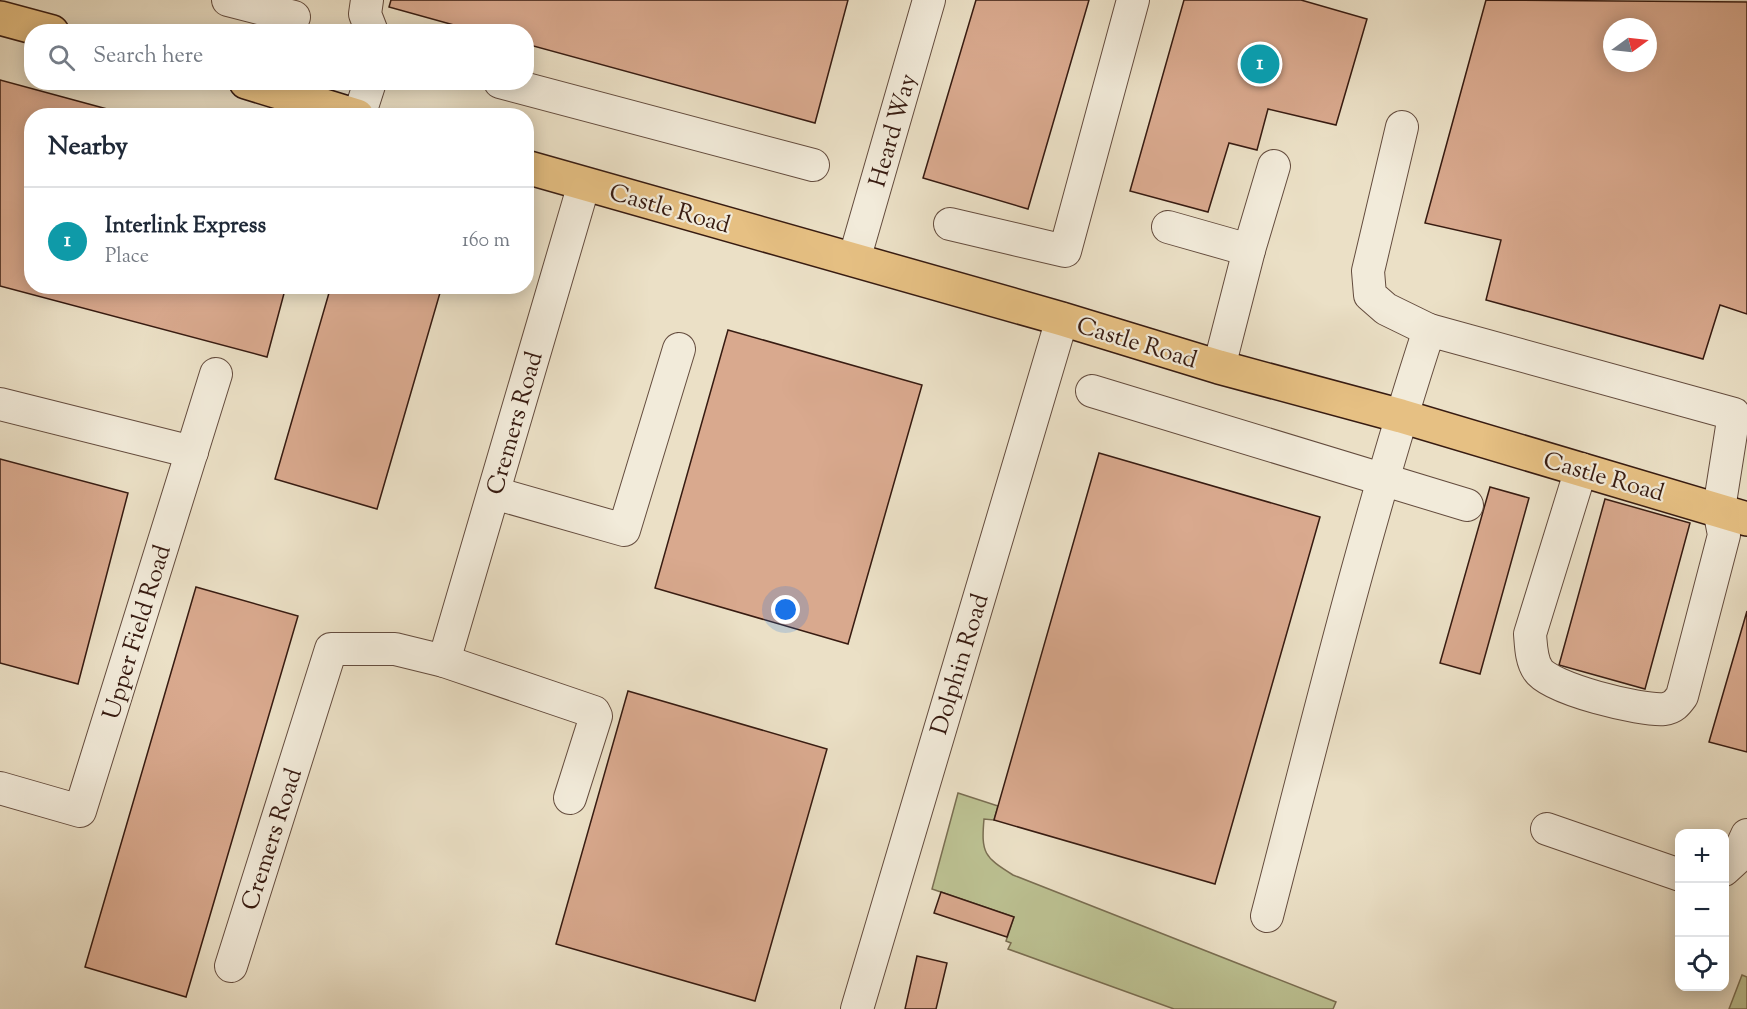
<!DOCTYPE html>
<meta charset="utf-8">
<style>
:root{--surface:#fff;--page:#f2f2f3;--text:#1f2937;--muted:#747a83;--line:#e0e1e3;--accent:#8f2418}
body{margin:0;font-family:"Sorts Mill Goudy",serif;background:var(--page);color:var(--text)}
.controls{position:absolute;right:18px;bottom:18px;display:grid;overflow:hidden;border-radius:12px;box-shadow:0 3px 15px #0003}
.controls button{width:54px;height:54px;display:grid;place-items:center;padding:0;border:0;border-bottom:2px solid var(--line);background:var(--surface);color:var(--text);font:30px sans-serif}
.compass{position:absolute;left:1603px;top:18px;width:54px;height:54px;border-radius:50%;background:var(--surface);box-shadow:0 3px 15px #0003;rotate:75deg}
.you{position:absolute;left:786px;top:610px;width:21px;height:21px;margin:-15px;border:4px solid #fff;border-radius:50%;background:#1a73e8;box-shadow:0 0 0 9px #1a73e833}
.badge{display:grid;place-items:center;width:39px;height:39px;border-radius:50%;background:var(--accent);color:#fff;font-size:20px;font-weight:700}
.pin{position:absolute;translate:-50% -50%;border:3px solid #fff;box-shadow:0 2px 6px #0006}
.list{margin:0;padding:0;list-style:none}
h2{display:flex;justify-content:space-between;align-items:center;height:78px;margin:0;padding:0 24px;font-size:26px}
h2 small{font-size:20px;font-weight:400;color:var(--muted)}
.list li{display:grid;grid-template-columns:39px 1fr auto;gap:18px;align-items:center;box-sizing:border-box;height:108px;padding:0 24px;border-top:2px solid var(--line)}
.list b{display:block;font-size:22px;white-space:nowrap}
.list p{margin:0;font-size:20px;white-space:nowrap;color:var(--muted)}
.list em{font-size:20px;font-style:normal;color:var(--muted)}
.icon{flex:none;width:33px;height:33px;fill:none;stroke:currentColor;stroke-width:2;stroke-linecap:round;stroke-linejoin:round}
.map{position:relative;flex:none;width:1747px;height:1009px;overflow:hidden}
.search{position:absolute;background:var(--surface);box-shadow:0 3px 15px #0003;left:24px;top:24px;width:510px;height:66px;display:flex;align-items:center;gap:15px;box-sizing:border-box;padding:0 21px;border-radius:24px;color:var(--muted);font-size:22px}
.panel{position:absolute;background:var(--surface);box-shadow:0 3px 15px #0003;left:24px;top:108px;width:510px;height:186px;border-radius:24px}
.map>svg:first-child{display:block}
.green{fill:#bcc192;stroke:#7a6e52;stroke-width:1.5}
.building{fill:#d9a98e;stroke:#371b11;stroke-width:1.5;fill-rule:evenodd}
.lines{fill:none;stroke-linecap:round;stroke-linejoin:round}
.minor-casing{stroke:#644c3e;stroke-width:34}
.major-casing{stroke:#371b11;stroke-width:36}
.minor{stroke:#f2ebda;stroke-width:32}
.major{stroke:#e6c083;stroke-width:33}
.labels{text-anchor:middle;stroke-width:4.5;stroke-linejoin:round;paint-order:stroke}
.street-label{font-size:24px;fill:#371b11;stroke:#f2ebda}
</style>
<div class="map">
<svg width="1747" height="1009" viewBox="0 0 1747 1009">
<rect width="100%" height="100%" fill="#ebe0c6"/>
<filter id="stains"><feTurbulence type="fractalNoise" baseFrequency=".00333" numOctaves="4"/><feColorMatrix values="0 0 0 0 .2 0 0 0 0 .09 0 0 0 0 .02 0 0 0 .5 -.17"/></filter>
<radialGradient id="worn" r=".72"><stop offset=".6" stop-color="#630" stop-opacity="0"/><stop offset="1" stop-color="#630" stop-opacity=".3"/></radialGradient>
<!-- green -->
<g class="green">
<path d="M 958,793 L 998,806 L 994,820 L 984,819 C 981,853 984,857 1013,875 L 1336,1002 L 1333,1009 L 1174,1009 L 1008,949 L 1011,943 L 1006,941 L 1014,917 L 932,889 Z"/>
<path d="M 1742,975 L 1747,977 L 1747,1009 L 1729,1009 Z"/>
</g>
<!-- building -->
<g class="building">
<path d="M 391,0 L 848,0 L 815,123 L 526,44 L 526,32 L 479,32 L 389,7 Z"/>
<path d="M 976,0 L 1089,0 L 1028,209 L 923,178 Z"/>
<path d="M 1184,0 L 1301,0 L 1367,19 L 1336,125 L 1268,109 L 1257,150 L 1229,143 L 1208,212 L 1130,191 Z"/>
<path d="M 1486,0 L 1747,2 L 1747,314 L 1720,305 L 1703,359 L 1486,300 L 1501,240 L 1425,223 ZM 1612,27 L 1648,27 L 1648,63 L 1612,63 Z"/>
<path d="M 0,80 L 133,116 L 32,116 L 32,286 L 286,286 L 267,357 L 0,286 Z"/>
<path d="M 331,286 L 442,286 L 377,509 L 275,479 Z"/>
<path d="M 728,330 L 922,385 L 848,644 L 655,588 Z"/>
<path d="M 1099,453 L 1320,517 L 1215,884 L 994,820 Z"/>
<path d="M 0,459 L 128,493 L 78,684 L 0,663 Z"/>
<path d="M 1490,487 L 1529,498 L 1480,674 L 1440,663 Z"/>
<path d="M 1605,499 L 1690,523 L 1645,689 L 1559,665 Z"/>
<path d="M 196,587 L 298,616 L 186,997 L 85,967 Z"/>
<path d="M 1747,611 L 1747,752 L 1709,742 Z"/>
<path d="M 628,691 L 827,749 L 755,1001 L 556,944 Z"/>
<path d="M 941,892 L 1014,917 L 1007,937 L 934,913 Z"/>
<path d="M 917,956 L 947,963 L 936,1009 L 905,1009 Z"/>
</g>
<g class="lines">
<!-- minor casing -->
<g class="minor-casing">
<g id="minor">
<path d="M 228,0 L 294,17"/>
<path d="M 367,0 L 365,14 L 372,32"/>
<path d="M 500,82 L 813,165"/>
<path d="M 359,116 L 370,82"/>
<path d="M 1402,127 L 1368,271 L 1370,295 L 1386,309 L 1429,330"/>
<path d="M 950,224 L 1065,251 L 1133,0"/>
<path d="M 1168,227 L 1249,250"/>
<path d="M 854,260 L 929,0"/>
<path d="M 1219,367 L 1249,250 L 1274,166"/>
<path d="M 1092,391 L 1467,505"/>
<path d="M 0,404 L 192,452"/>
<path d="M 494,493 L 624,530 L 679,349"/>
<path d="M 0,788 L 80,811 L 216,374"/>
<path d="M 570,798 L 596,716 L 594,712 L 444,661 L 584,184"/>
<path d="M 1547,829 L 1680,875"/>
<path d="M 1724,870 L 1736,859 L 1747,835"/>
<path d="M 1267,916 C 1318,720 1366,523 1429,330 L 1734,414 L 1719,509 L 1724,535 L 1682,696 C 1677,703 1673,708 1664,709 C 1641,711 1550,689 1538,670 C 1531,660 1531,645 1530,634 L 1581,469"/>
<path d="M 231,966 L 331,649 L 395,649 L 444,661"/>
<path d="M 857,1009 L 1062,319"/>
</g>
</g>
<!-- major casing -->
<g class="major-casing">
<g id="major">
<path d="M 0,18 L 52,32"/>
<path d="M 246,82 L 357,116"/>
<path d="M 526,167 L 1062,319 L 1219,367 L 1401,416 L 1747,519"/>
</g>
</g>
<!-- minor -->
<use href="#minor" class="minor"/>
<!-- major -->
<use href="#major" class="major"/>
</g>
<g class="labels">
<!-- street labels -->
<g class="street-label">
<text transform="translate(892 130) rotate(-74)" y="8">Heard Way</text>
<text transform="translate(670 208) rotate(16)" y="8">Castle Road</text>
<text transform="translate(1137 342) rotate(17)" y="8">Castle Road</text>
<text transform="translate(514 423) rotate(-74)" y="8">Cremers Road</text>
<text transform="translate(1604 476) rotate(16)" y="8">Castle Road</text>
<text transform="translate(136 632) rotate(-73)" y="8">Upper Field Road</text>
<text transform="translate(959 664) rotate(-73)" y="8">Dolphin Road</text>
<text transform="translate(271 839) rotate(-72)" y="8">Cremers Road</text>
</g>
</g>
<rect width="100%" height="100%" filter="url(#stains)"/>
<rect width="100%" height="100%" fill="url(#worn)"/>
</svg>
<div class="controls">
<button>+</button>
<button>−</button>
<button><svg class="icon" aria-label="locate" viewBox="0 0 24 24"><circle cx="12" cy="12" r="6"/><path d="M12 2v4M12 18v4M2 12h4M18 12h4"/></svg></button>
</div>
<svg class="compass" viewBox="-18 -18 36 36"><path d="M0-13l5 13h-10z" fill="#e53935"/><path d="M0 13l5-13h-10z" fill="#747a83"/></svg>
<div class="you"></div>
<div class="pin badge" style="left:1260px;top:64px;background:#0f9aa8">1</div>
<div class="search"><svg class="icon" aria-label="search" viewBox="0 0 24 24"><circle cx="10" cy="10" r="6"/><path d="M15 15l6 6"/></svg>Search here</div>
<section class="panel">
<h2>Nearby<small></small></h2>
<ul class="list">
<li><span class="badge" style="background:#0f9aa8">1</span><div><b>Interlink Express</b><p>Place</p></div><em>160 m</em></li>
</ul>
</section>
</div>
